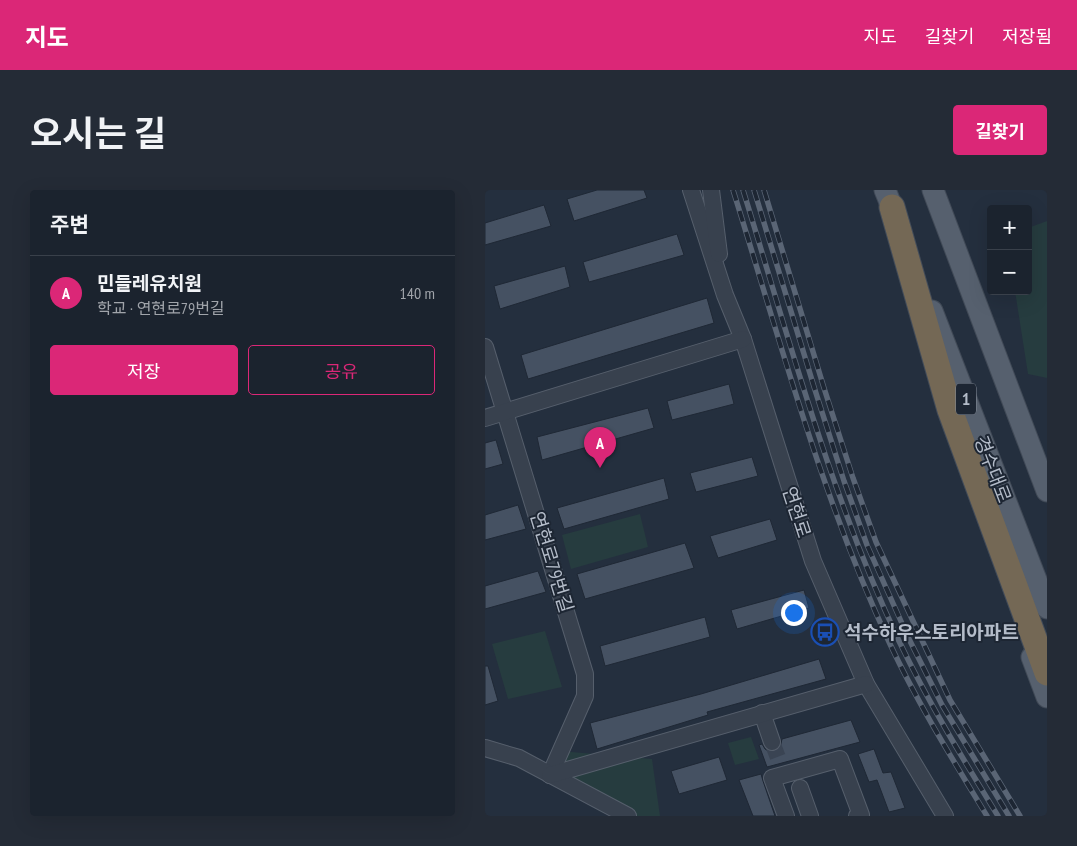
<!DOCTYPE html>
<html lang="ko">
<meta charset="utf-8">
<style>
:root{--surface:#1b232e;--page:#242b36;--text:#f1f3f6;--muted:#a0a4aa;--line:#39404a;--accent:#db2777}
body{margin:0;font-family:"PT Sans Narrow","Noto Sans KR",sans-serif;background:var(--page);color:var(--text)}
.controls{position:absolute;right:15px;top:15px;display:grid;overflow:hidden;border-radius:5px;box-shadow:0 5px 20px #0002}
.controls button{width:45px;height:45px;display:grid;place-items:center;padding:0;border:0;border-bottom:1px solid var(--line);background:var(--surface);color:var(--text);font:25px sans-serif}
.you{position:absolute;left:308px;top:422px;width:18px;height:18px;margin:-12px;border:4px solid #fff;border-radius:50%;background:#1a73e8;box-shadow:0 0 0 8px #1a73e833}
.badge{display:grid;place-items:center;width:32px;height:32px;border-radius:50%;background:var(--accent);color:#fff;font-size:16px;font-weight:700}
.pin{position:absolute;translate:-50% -41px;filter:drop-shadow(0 1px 2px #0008)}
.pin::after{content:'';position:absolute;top:26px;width:18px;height:15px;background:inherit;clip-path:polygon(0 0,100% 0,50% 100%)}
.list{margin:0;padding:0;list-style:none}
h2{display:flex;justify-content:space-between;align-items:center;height:65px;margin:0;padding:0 20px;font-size:21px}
h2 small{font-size:16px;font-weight:400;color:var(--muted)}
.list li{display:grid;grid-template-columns:32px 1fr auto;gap:15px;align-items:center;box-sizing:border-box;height:75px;padding:0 20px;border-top:1px solid var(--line)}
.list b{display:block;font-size:19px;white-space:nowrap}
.list p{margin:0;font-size:16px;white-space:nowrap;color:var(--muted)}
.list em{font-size:16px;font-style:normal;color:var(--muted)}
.actions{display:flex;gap:10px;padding:15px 20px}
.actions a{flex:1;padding:11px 0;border:1px solid var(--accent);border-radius:5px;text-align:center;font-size:18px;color:var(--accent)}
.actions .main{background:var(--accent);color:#fff}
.map{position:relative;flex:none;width:562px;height:626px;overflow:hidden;border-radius:5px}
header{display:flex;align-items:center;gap:30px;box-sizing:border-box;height:70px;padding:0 25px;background:var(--accent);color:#fff}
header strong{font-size:24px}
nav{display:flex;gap:28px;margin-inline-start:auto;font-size:18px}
.intro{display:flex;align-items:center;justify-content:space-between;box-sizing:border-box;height:120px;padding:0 30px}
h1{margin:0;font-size:35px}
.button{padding:12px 22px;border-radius:5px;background:var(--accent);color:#fff;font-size:18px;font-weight:700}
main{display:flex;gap:30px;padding:0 30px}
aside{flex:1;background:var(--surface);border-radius:5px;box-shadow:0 5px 20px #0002}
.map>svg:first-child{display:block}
.green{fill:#263c3f}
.building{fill:#455162;stroke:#1f2835}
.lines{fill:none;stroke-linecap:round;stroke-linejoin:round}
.minor-tunnel{stroke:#3a4453;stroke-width:16;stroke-dasharray:16 8;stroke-linecap:butt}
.minor-casing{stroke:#565f6c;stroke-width:18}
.major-casing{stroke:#414a57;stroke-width:23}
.highway-casing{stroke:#434c59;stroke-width:27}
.minor{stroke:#38414e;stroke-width:16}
.major{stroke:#56606e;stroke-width:21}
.highway{stroke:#746855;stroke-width:25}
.rail-casing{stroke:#5a6575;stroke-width:5.5}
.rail{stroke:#1d2633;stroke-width:4;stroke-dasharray:11;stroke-linecap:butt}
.labels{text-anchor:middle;stroke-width:4;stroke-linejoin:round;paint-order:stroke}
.shield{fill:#1d2633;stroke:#878f9c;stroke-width:1}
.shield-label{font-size:18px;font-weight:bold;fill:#b4bcc9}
.street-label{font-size:19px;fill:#b4bcc9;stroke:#1d2633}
.poi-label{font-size:19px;font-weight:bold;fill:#b4bcc9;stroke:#1d2633;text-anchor:start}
</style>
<header>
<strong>지도</strong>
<nav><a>지도</a><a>길찾기</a><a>저장됨</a></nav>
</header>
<div class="intro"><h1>오시는 길</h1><a class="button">길찾기</a></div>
<main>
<aside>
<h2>주변<small></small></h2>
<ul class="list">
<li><span class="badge">A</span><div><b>민들레유치원</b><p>학교 · 연현로79번길</p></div><em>140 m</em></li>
</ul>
<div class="actions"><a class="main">저장</a><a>공유</a></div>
</aside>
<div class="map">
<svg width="562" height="626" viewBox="0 0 562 626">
<rect width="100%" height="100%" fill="#242f3e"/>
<!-- green -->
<g class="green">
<path d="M 562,31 L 562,188 L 543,184 L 530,101 L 543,101 L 543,38 Z"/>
<path d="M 155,324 L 163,357 L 86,379 L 77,345 Z"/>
<path d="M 60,441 L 77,497 L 23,509 L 7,454 Z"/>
<path d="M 266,547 L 274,569 L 250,575 L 243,553 Z"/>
<path d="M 75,561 L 167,569 L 175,626 L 143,626 L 65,585 Z"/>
</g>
<!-- building -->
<g class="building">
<path d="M 112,0 L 159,0 L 162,8 L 89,31 L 82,9 Z"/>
<path d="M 59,15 L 66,36 L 0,55 L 0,33 Z"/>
<path d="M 192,44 L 199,65 L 104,92 L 98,72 Z"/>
<path d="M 80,76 L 85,97 L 15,119 L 9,96 Z"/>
<path d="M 222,108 L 229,133 L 43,189 L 36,165 Z"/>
<path d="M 244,194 L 249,214 L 187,230 L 182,211 Z"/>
<path d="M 163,218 L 169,238 L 57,270 L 52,247 Z"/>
<path d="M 11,250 L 18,274 L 0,279 L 0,253 Z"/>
<path d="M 267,267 L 273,286 L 211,302 L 205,283 Z"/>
<path d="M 179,288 L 184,309 L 79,339 L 72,318 Z"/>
<path d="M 33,315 L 41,339 L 0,350 L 0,325 Z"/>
<path d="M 285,329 L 292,350 L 233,368 L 225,346 Z"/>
<path d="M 200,353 L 209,378 L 100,409 L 92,384 Z"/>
<path d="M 53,381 L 61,402 L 0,419 L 0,396 Z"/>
<path d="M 319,400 L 324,418 L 252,439 L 246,420 Z"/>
<path d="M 220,427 L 225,447 L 120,476 L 115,456 Z"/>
<path d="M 334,469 L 341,489 L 222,522 L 223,525 L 112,559 L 105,533 L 216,504 Z"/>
<path d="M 0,476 L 3,476 L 13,511 L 0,515 Z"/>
<path d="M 366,530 L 375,552 L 282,577 L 274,555 L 277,554 L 280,559 L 285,562 L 290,562 L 295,558 L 297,549 Z"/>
<path d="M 389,559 L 398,583 L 406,582 L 420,618 L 404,622 L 392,590 L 384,592 L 373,564 Z"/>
<path d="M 234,567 L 242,590 L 194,604 L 186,581 Z"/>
<path d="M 276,584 L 278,591 L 290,626 L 268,626 L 254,590 Z"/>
</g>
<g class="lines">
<!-- minor-tunnel -->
<path class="minor-tunnel" d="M 287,552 L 295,573"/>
<!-- minor casing -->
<g class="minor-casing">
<g id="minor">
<path d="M 206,0 L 240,105 L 258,149 L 328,371 L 381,494 L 460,626"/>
<path d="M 226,0 L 234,64"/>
<path d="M 0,157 L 100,484 L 100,506 L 65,585"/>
<path d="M 0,228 L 258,149"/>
<path d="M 277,523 L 287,552"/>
<path d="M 0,558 L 34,568 L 143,626"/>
<path d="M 65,585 L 381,494"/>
<path d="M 315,598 L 325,626"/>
<path d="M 301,626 L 287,588 L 355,569 L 376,625 L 372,626"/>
</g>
</g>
<!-- major casing -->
<g class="major-casing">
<g id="major">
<path d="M 400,0 L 413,32"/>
<path d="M 448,0 L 562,301"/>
<path d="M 447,121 L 562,418"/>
<path d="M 547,467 L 562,507"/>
</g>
</g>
<!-- highway casing -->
<g class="highway-casing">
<path id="highway" d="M 407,17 L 465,220 L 562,483"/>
</g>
<!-- minor -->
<use href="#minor" class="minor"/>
<!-- major -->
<use href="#major" class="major"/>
<!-- highway -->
<use href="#highway" class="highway"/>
<!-- rail casing -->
<g class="rail-casing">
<g id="rail">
<path d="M 248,0 C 296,153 337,309 405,454 C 433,514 468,570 502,626"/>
<path d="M 258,0 C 305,152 346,307 414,451 C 443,512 478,569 513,626"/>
<path d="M 269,0 L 330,200 L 359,291 L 382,355 L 423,447 L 457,515 L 524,626"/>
<path d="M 279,0 L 339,198 L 368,288 L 391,352 L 465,510 L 535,626"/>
</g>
</g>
<!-- rail -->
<use href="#rail" class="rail"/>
</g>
<!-- icons -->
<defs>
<g id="bus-ring" transform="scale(1.4375)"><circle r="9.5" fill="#1d2633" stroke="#1a4fb4" stroke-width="1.5"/><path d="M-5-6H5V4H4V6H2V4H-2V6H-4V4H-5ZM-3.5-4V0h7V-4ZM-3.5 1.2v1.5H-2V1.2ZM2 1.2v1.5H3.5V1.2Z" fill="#1a4fb4"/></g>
</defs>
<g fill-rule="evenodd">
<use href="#bus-ring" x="340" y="442"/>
</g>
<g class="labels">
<!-- shield labels -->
<rect class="shield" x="471" y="193.5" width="20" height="31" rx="4"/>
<g class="shield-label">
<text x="481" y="215">1</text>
</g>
<!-- street labels -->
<g class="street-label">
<text transform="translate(508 279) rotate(69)" y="7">경수대로</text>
<text transform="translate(312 322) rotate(72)" y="7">연현로</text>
<text transform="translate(67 372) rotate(73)" y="7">연현로79번길</text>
</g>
<!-- poi labels -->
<g class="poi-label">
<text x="359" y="449">석수하우스토리아파트</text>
</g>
</g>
</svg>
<div class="controls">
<button>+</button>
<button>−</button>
</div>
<div class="you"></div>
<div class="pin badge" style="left:115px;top:278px">A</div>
</div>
</main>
